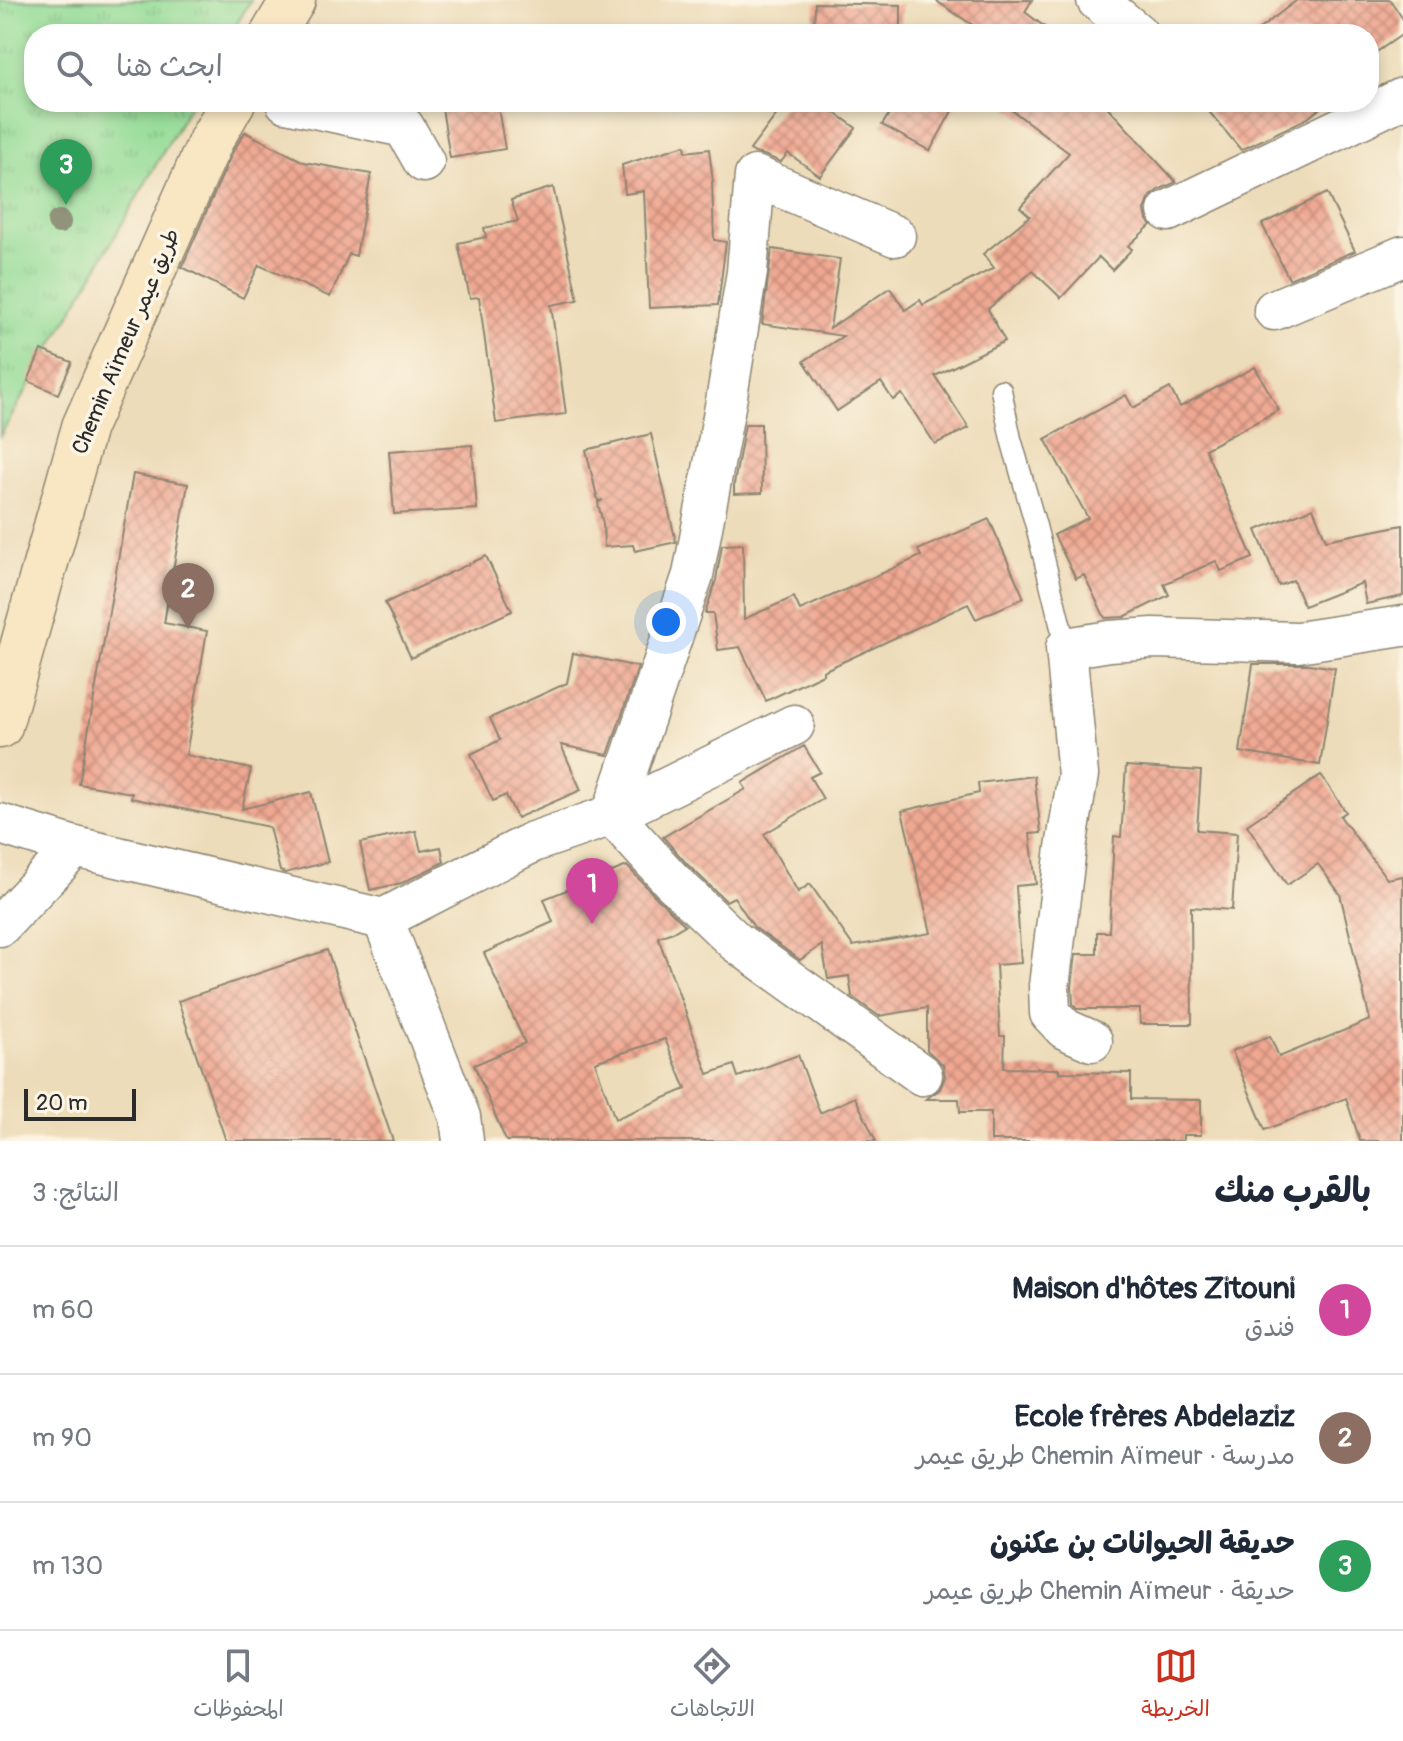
<!DOCTYPE html>
<html lang="ar">
<meta charset="utf-8">
<style>
:root{--surface:#fff;--page:#f2f2f3;--text:#1f2937;--muted:#747a83;--line:#e0e1e3;--accent:#c8321e}
body{margin:0;font-family:Pangolin,"Playpen Sans Arabic",sans-serif;background:var(--page);color:var(--text);direction:rtl}
.scale{position:absolute;left:24px;bottom:20px;width:112px;box-sizing:border-box;padding-left:8px;border:4px solid #2b2b2b;border-top:0;font-size:22px;line-height:28px;white-space:nowrap;color:#2b2b2b;-webkit-text-stroke:6px #fcf5e5;paint-order:stroke}
.you{position:absolute;left:666px;top:622px;width:28px;height:28px;margin:-20px;border:6px solid #fff;border-radius:50%;background:#1a73e8;box-shadow:0 0 0 12px #1a73e833}
.badge{display:grid;place-items:center;width:52px;height:52px;border-radius:50%;background:var(--accent);color:#fff;font-size:26px;font-weight:700}
.pin{position:absolute;translate:-50% -66px;filter:drop-shadow(0 2px 4px #0008)}
.pin::after{content:'';position:absolute;top:42px;width:28px;height:24px;background:inherit;clip-path:polygon(0 0,100% 0,50% 100%)}
.list{margin:0;padding:0;list-style:none}
h2{display:flex;justify-content:space-between;align-items:center;height:104px;margin:0;padding:0 32px;font-size:34px}
h2 small{font-size:26px;font-weight:400;color:var(--muted)}
.list li{display:grid;grid-template-columns:52px 1fr auto;gap:24px;align-items:center;box-sizing:border-box;height:128px;padding:0 32px;border-top:2px solid var(--line)}
.list b{display:block;font-size:30px;white-space:nowrap}
.list p{margin:0;font-size:26px;white-space:nowrap;color:var(--muted)}
.list em{font-size:26px;font-style:normal;color:var(--muted)}
.icon{flex:none;width:44px;height:44px;fill:none;stroke:currentColor;stroke-width:2;stroke-linecap:round;stroke-linejoin:round}
.map{position:relative;flex:none;width:1403px;height:1141px;overflow:hidden;direction:ltr}
.search{position:absolute;background:var(--surface);box-shadow:0 4px 12px #0003;left:24px;right:24px;top:24px;height:88px;display:flex;align-items:center;gap:20px;box-sizing:border-box;padding:0 28px;border-radius:32px;color:var(--muted);font-size:30px}
.sheet{height:488px;background:var(--surface)}
nav{display:flex;justify-content:space-around;align-items:center;box-sizing:border-box;height:112px;border-top:2px solid var(--line);background:var(--surface);font-size:22px;color:var(--muted)}
nav a{display:grid;justify-items:center;gap:4px}
nav .on{color:var(--accent)}
.map>svg:first-child{display:block}
.park{fill:url(#park-tufts);stroke:#608461;stroke-width:2}
.building{fill:url(#building-cross-hatch);fill-rule:evenodd}
.lines{fill:none;stroke-linecap:round;stroke-linejoin:round}
.lane-casing{stroke:#8c8472;stroke-width:23}
.street-casing{stroke:#8c8472;stroke-width:43}
.secondary-casing{stroke:#8c8472;stroke-width:47}
.lane{stroke:#fff;stroke-width:20}
.street{stroke:#fff;stroke-width:40}
.secondary{stroke:#f9e7c3;stroke-width:44}
.tree{fill:#91937a}
.labels{text-anchor:middle;stroke-width:7;stroke-linejoin:round;paint-order:stroke}
.street-label{font-size:22px;fill:#2b2b2b;stroke:#fcf5e5}
</style>
<div class="map">
<svg width="1403" height="1141" viewBox="0 0 1403 1141">
<defs>
<pattern id="park-tufts" width="24" height="20" patternUnits="userSpaceOnUse" patternTransform="scale(2)"><rect width="24" height="20" fill="#94dc97"/><path d="M3 7l-1-3M5 7V3M7 7l1-3M15 17l-1-3M17 17v-4M19 17l1-3" fill="none" stroke="#80bd82"/></pattern>
<pattern id="building-cross-hatch" width="8" height="8" patternUnits="userSpaceOnUse" patternTransform="scale(2)"><rect width="8" height="8" fill="#f0a892"/><path d="M0 0l8 8M0 8l8-8" fill="none" stroke="#c38977"/></pattern>
</defs>
<rect width="100%" height="100%" fill="#fcf5e5"/>
<filter id="ink" filterUnits="userSpaceOnUse"><feTurbulence type="fractalNoise" baseFrequency=".0125" numOctaves="2"/><feDisplacementMap in="SourceGraphic" scale="16" xChannelSelector="R" yChannelSelector="G"/><feConvolveMatrix kernelMatrix="1 2 1 2 8 2 1 2 1" color-interpolation-filters="sRGB"/></filter>
<filter id="wash" filterUnits="userSpaceOnUse"><feTurbulence type="fractalNoise" baseFrequency=".006" numOctaves="4" result="noise"/><feDisplacementMap in="SourceGraphic" scale="32" xChannelSelector="R" yChannelSelector="G"/><feGaussianBlur stdDeviation="1.8" result="paint"/><feColorMatrix in="noise" values="0 0 0 0 0 0 0 0 0 0 0 0 0 0 0 0 0 1.4 0 .05"/><feComposite in="paint" operator="in"/></filter>
<g filter="url(#wash)">
<rect width="100%" height="100%" fill="#eddcb9"/>
<!-- park -->
<path class="park" d="M 0,0 L 251,0 L 231,34 L 34,34 L 34,102 L 192,102 L 0,436 Z"/>
<g id="blocks">
<!-- building -->
<g class="building">
<path d="M 935,0 L 1032,0 L 1025,12 L 1054,34 L 986,34 Z"/>
<path d="M 1297,0 L 1390,0 L 1403,19 L 1403,34 L 1369,57 L 1369,34 L 1253,34 Z"/>
<path d="M 815,3 L 901,5 L 901,34 L 814,34 Z"/>
<path d="M 441,102 L 497,102 L 505,149 L 450,158 Z"/>
<path d="M 786,102 L 821,102 L 856,128 L 820,176 L 788,153 L 781,162 L 764,155 L 755,153 L 750,150 Z"/>
<path d="M 897,102 L 957,102 L 930,151 L 882,125 Z"/>
<path d="M 1001,102 L 1103,102 L 1176,182 L 1158,190 L 1150,197 L 1145,210 L 1147,220 L 1151,225 L 1128,246 L 1132,249 L 1112,270 L 1099,257 L 1061,298 L 1033,271 L 988,309 L 1005,341 L 935,376 L 969,428 L 935,444 L 902,394 L 893,400 L 881,382 L 837,411 L 804,361 L 843,336 L 762,324 L 772,249 L 840,259 L 830,328 L 890,288 L 905,310 L 920,300 L 923,305 L 994,268 L 983,254 L 1030,216 L 1020,207 L 1069,153 Z"/>
<path d="M 1201,102 L 1328,102 L 1308,118 L 1241,150 Z"/>
<path d="M 245,132 L 304,162 L 371,174 L 356,256 L 349,254 L 330,297 L 259,265 L 243,298 L 182,267 L 233,151 Z"/>
<path d="M 685,145 L 686,152 L 709,149 L 713,182 L 712,182 L 714,240 L 726,242 L 718,305 L 649,308 L 644,191 L 625,194 L 622,165 Z"/>
<path d="M 553,187 L 578,300 L 551,305 L 566,414 L 496,423 L 479,297 L 470,298 L 458,243 L 486,237 L 484,228 L 518,221 L 511,200 Z"/>
<path d="M 1327,193 L 1355,251 L 1289,279 L 1262,224 Z"/>
<path d="M 41,350 L 72,362 L 58,394 L 28,381 Z"/>
<path d="M 1255,367 L 1279,410 L 1205,449 L 1253,558 L 1221,571 L 1216,561 L 1164,584 L 1169,595 L 1124,617 L 1105,618 L 1084,575 L 1076,579 L 1054,535 L 1088,518 L 1045,439 L 1126,395 L 1133,408 L 1170,388 L 1180,407 Z"/>
<path d="M 745,424 L 761,424 L 762,493 L 734,494 L 734,484 Z"/>
<path d="M 651,434 L 676,542 L 635,551 L 633,545 L 604,547 L 603,524 L 598,503 L 603,500 L 598,501 L 586,450 Z"/>
<path d="M 472,445 L 477,509 L 394,514 L 389,451 Z"/>
<path d="M 133,474 L 188,484 L 164,623 L 207,631 L 186,755 L 251,769 L 242,809 L 311,792 L 328,862 L 285,873 L 280,871 L 269,827 L 131,798 L 132,793 L 79,784 Z"/>
<path d="M 1313,508 L 1326,540 L 1403,525 L 1403,596 L 1366,604 L 1362,583 L 1304,606 L 1293,580 L 1279,586 L 1256,530 Z"/>
<path d="M 989,519 L 1024,598 L 976,619 L 968,604 L 823,671 L 823,674 L 766,701 L 740,647 L 718,650 L 713,613 L 705,613 L 716,580 L 722,545 L 743,544 L 744,619 L 794,597 L 800,610 L 921,556 L 918,550 Z"/>
<path d="M 486,556 L 512,611 L 411,658 L 385,603 Z"/>
<path d="M 573,653 L 638,667 L 608,755 L 561,745 L 581,790 L 517,818 L 506,795 L 493,801 L 471,754 L 500,740 L 490,718 L 567,683 Z"/>
<path d="M 1253,664 L 1309,664 L 1335,668 L 1320,765 L 1240,752 Z"/>
<path d="M 804,746 L 820,772 L 810,777 L 823,799 L 764,834 L 798,892 L 810,884 L 853,946 L 931,933 L 902,811 L 979,793 L 978,783 L 1034,776 L 1041,833 L 1030,834 L 1036,884 L 1016,886 L 1021,963 L 996,965 L 1000,1036 L 1005,1036 L 1004,1068 L 1059,1069 L 1059,1072 L 1131,1073 L 1131,1099 L 1201,1100 L 1201,1135 L 1183,1135 L 1183,1141 L 991,1141 L 991,1112 L 960,1112 L 959,1099 L 926,1099 L 940,1089 L 945,1076 L 943,1065 L 927,1050 L 927,1008 L 879,1016 L 852,997 L 849,976 L 828,979 L 822,945 L 800,960 L 754,927 L 734,897 L 726,901 L 687,864 L 663,837 L 746,789 L 742,783 Z"/>
<path d="M 1126,766 L 1201,771 L 1197,830 L 1237,833 L 1232,910 L 1191,907 L 1192,1024 L 1140,1024 L 1140,1009 L 1077,1009 L 1073,1004 L 1072,987 L 1076,954 L 1097,954 L 1097,932 L 1109,932 L 1114,836 L 1121,837 Z"/>
<path d="M 1321,775 L 1346,812 L 1340,816 L 1387,879 L 1403,876 L 1403,1141 L 1360,1141 L 1346,1098 L 1265,1130 L 1232,1051 L 1270,1036 L 1279,1057 L 1370,1020 L 1340,894 L 1318,864 L 1287,885 L 1247,825 Z"/>
<path d="M 416,831 L 421,851 L 441,847 L 444,862 L 402,883 L 370,890 L 360,843 Z"/>
<path d="M 627,866 L 654,895 L 685,925 L 673,932 L 658,937 L 708,1074 L 734,1065 L 738,1077 L 798,1055 L 820,1113 L 855,1097 L 876,1141 L 506,1141 L 474,1065 L 525,1043 L 484,953 L 553,922 L 544,899 ZM 665,1039 L 686,1089 L 615,1119 L 595,1062 Z"/>
<path d="M 327,950 L 393,1141 L 226,1141 L 178,1001 Z"/>
</g>
</g>
</g>
<g filter="url(#ink)">
<use href="#blocks" fill-opacity="0" stroke="#8c8472" stroke-width="2"/>
<g class="lines">
<!-- lane casing -->
<g class="lane-casing">
<path id="lane" d="M 1001,390 L 1011,439 L 1036,526 L 1066,648"/>
</g>
<!-- street casing -->
<g class="street-casing">
<g id="street">
<path d="M 1097,0 L 1138,34"/>
<path d="M 286,102 L 404,127 L 424,162"/>
<path d="M 1168,211 L 1403,98"/>
<path d="M 895,236 L 755,176 L 747,272 L 727,396 L 693,575 L 612,815 L 671,880 L 736,942 L 922,1075"/>
<path d="M 1274,310 L 1403,256"/>
<path d="M 0,824 L 75,847 L 383,919 L 533,842 L 612,815 L 794,725"/>
<path d="M 383,919 L 460,1117 L 463,1141"/>
<path d="M 0,926 L 75,847"/>
<path d="M 1092,1041 L 1065,1029 L 1050,1013 L 1049,986 L 1066,848 L 1078,775 L 1066,648 L 1110,641 L 1153,638 L 1298,642 L 1403,626"/>
</g>
</g>
<!-- secondary casing -->
<g class="secondary-casing">
<g id="secondary">
<path d="M 273,34 L 293,0"/>
<path d="M 0,726 L 84,427 L 211,140 L 233,102"/>
</g>
</g>
<!-- lane -->
<use href="#lane" class="lane"/>
<!-- street -->
<use href="#street" class="street"/>
<!-- secondary -->
<use href="#secondary" class="secondary"/>
</g>
<!-- trees -->
<circle class="tree" cx="59" cy="222" r="12"/>
</g>
<g class="labels">
<!-- street labels -->
<g class="street-label">
<text transform="translate(125 341) rotate(-67)" y="8">Chemin Aïmeur طريق عيمر</text>
</g>
</g>
</svg>
<div class="scale">20 m</div>
<div class="you"></div>
<div class="pin badge" style="left:592px;top:924px;background:#d1479c">1</div>
<div class="pin badge" style="left:188px;top:629px;background:#8d6e63">2</div>
<div class="pin badge" style="left:66px;top:205px;background:#2e9e5b">3</div>
<div class="search"><svg class="icon" aria-label="search" viewBox="0 0 24 24"><circle cx="10" cy="10" r="6"/><path d="M15 15l6 6"/></svg>ابحث هنا</div>
</div>
<section class="sheet">
<h2>بالقرب منك<small>النتائج: 3</small></h2>
<ul class="list">
<li><span class="badge" style="background:#d1479c">1</span><div><b>Maison d'hôtes Zitouni</b><p>فندق</p></div><em>60 m</em></li>
<li><span class="badge" style="background:#8d6e63">2</span><div><b>Ecole frères Abdelaziz</b><p>مدرسة · Chemin Aïmeur طريق عيمر</p></div><em>90 m</em></li>
<li><span class="badge" style="background:#2e9e5b">3</span><div><b>حديقة الحيوانات بن عكنون</b><p>حديقة · Chemin Aïmeur طريق عيمر</p></div><em>130 m</em></li>
</ul>
</section>
<nav>
<a class="on"><svg class="icon" aria-label="map" viewBox="0 0 24 24"><path d="M3 6l6-2 6 2 6-2v14l-6 2-6-2-6 2zM9 4v14M15 6v14"/></svg>الخريطة</a>
<a><svg class="icon" aria-label="directions" viewBox="0 0 24 24"><path d="M12 3l9 9-9 9-9-9zM9 14v-3h6M13 9l2 2-2 2"/></svg>الاتجاهات</a>
<a><svg class="icon" aria-label="saved" viewBox="0 0 24 24"><path d="M7 4h10v16l-5-4-5 4z"/></svg>المحفوظات</a>
</nav>
